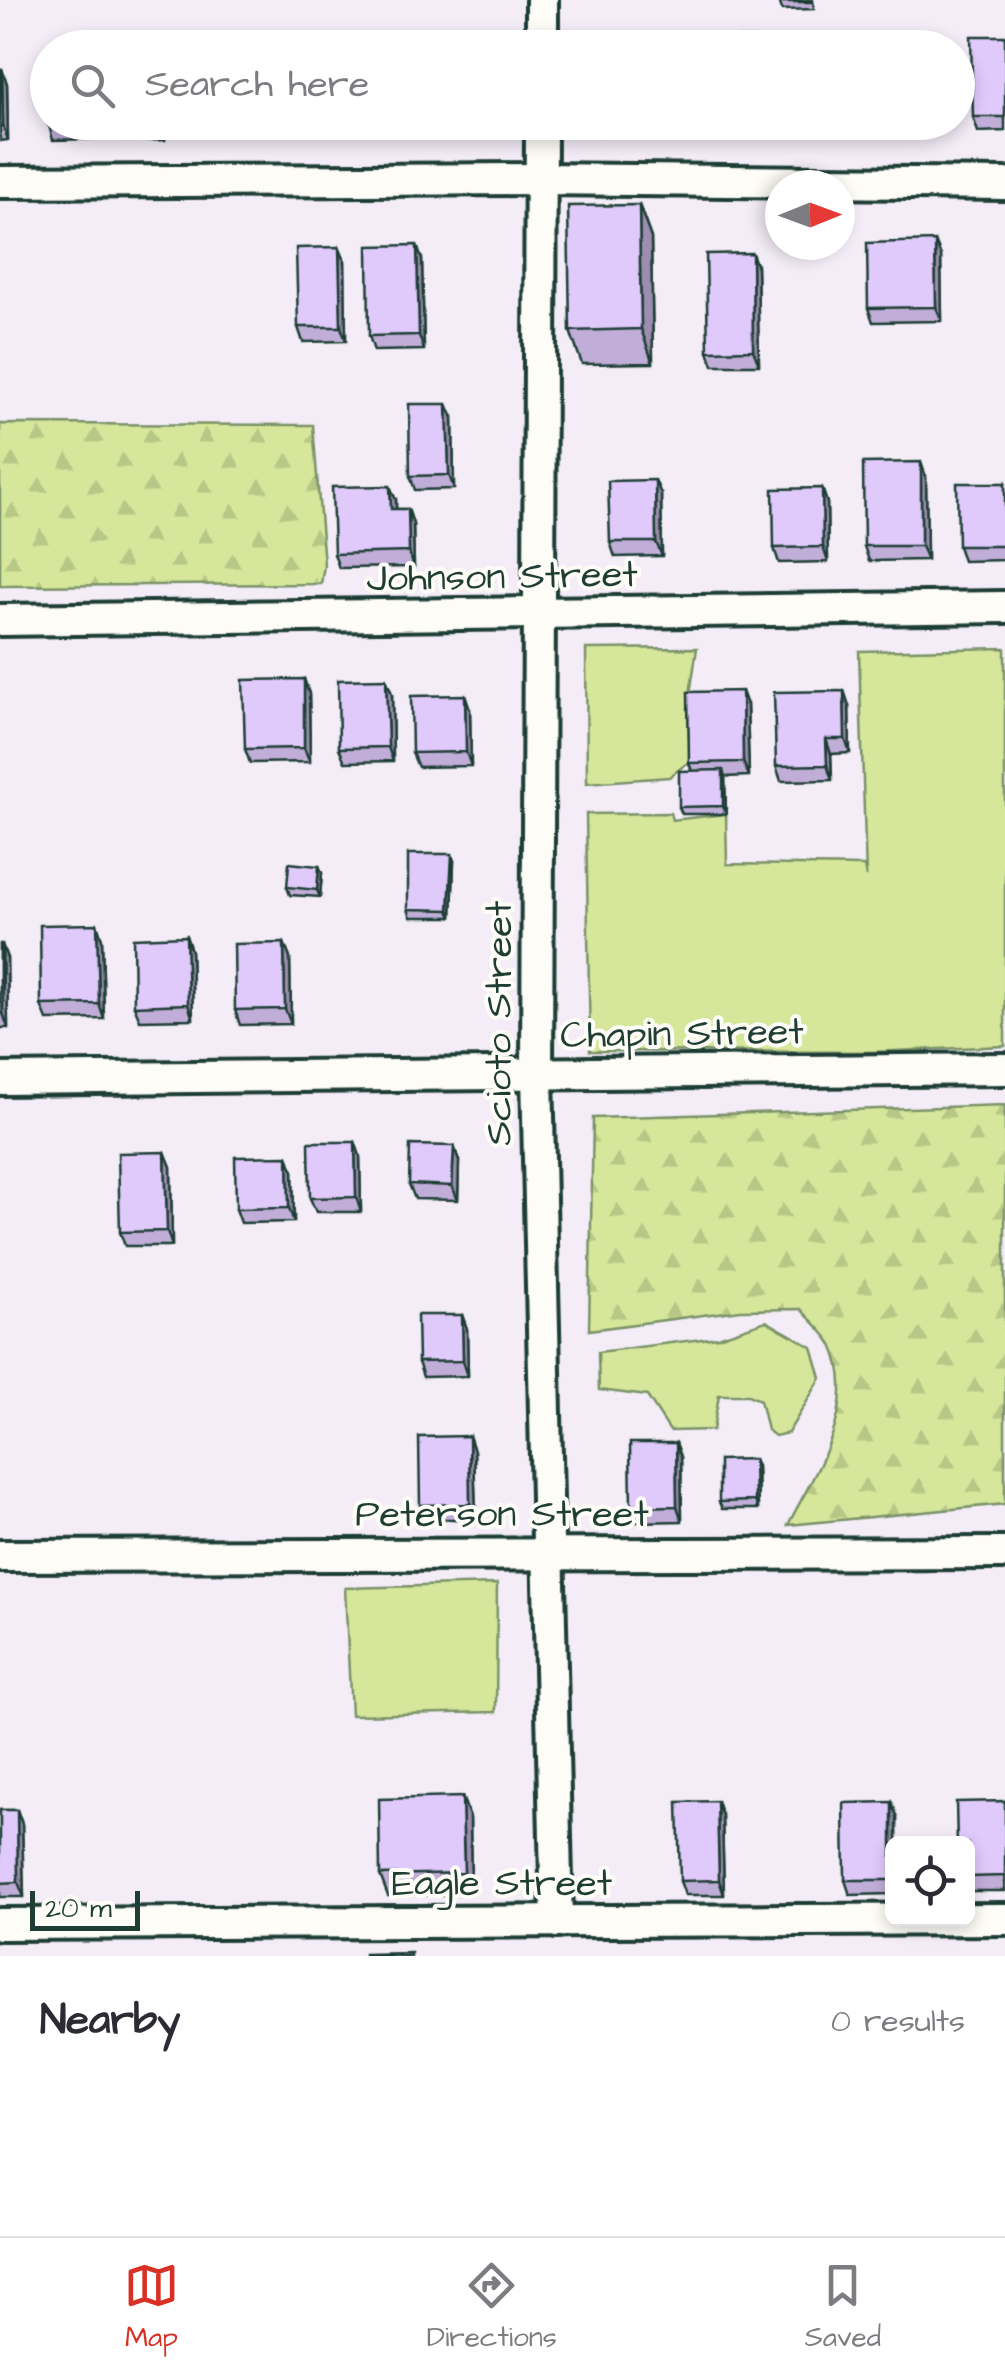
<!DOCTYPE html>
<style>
:root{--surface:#fff;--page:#f2f2f3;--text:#2b2b33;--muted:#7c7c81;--line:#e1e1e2;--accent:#d93025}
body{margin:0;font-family:"Architects Daughter",sans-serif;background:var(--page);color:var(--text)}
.controls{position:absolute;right:30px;bottom:30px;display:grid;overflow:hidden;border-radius:15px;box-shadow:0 5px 15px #0003}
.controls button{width:90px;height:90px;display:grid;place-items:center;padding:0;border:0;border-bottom:2px solid var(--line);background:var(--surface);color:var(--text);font:50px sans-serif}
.compass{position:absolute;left:765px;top:170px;width:90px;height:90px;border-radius:50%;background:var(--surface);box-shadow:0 5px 15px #0003;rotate:89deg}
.scale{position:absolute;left:30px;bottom:25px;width:110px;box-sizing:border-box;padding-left:10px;border:5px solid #1f3d34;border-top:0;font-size:28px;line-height:35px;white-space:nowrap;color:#1f3d34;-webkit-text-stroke:8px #fdfcf7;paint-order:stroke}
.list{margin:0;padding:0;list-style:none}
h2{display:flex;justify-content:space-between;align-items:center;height:130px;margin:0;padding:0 40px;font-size:42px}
h2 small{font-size:32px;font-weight:400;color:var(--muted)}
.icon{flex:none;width:55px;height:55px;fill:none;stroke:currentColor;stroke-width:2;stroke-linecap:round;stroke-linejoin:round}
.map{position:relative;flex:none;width:1005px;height:1956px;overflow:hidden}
.search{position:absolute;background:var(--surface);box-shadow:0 5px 15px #0003;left:30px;right:30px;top:30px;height:110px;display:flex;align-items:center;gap:25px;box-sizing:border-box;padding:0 35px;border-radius:55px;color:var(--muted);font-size:38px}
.sheet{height:280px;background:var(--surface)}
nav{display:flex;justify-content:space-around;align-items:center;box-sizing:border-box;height:140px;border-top:2px solid var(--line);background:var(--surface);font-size:28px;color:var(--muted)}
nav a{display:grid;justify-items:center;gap:5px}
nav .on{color:var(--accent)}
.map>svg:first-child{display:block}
.green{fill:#d6e79b;stroke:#7a9268;stroke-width:2.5}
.forest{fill:url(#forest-firs);stroke:#7a9268;stroke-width:2.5}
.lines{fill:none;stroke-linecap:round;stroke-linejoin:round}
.street-casing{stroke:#1f3d34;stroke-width:38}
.street{stroke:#fdfcf7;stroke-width:30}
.wall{fill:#c1aed8;stroke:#1f3d34;stroke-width:2.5}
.shaded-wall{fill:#9d8db0;stroke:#1f3d34;stroke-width:2.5}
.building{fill:#e0cafb;stroke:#1f3d34;stroke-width:2.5}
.labels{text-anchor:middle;stroke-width:8;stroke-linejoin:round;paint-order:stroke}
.street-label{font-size:38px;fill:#1f3d34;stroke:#fdfcf7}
</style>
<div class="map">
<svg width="1005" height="1956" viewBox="0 0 1005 1956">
<defs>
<pattern id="forest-firs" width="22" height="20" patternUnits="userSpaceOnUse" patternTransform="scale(2.5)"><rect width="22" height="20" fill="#d6e79b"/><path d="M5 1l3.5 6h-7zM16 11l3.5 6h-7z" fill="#b7c786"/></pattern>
</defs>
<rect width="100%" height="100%" fill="#f4edf8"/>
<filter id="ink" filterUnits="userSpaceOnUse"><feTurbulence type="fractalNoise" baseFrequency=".01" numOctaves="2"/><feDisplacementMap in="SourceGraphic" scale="20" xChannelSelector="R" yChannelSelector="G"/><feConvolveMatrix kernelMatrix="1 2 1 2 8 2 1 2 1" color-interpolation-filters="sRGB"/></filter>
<g filter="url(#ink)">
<!-- green -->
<g class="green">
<path d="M 697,648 L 688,707 L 690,761 L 669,777 L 587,783 L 586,649 Z"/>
<path d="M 1005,648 L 1005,1046 L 872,1052 L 590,1051 L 586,814 L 670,813 L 672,820 L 726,814 L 727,864 L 864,866 L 866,877 L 859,651 Z"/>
<path d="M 766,1321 L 812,1347 L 821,1378 L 788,1433 L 775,1436 L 767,1430 L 760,1400 L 748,1395 L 719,1395 L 713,1430 L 670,1431 L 647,1396 L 599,1390 L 598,1352 L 718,1337 Z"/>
<path d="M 497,1584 L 496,1712 L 351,1715 L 345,1588 Z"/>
</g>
<!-- forest -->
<g class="forest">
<path d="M 0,424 L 313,425 L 324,565 L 321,584 L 0,586 Z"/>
<path d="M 1005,1105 L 1005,1504 L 788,1525 C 815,1472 861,1407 832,1345 C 826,1333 810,1320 801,1309 L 741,1310 L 589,1330 L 593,1118 Z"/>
</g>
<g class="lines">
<!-- street casing -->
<g class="street-casing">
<g id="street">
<path d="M 542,48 L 542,0"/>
<path d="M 541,122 L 537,1074 L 557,1922"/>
<path d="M 0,182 L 541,179 L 1005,184"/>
<path d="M 0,620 L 1005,607"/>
<path d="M 0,1079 L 1005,1069"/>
<path d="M 0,1556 L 1005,1553"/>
<path d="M 0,1924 L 1005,1919"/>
</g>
</g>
<!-- street -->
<use href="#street" class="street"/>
</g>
<!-- wall -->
<g class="wall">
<path d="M 779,0 L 813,0 L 814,9 L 782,10 Z"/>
<path d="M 1005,36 L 1005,131 L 978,132 L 973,117 Z"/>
<path d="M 0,69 L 2,69 L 7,84 L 8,140 L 0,141 Z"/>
<path d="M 48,122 L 92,122 L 92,139 L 53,140 Z"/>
<path d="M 165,122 L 165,140 L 126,141 L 120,126 Z"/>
<path d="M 423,122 L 475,122 L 475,135 L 427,134 Z"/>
<path d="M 590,122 L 640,122 L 641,135 L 595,136 Z"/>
<path d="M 710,122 L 761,122 L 761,137 L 715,138 Z"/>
<path d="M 639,205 L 651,238 L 653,363 L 582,364 L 570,331 Z"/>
<path d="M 339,247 L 345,261 L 346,341 L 303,342 L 298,327 Z"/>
<path d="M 941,256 L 942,321 L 873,322 L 868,308 Z"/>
<path d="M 422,260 L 424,350 L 374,351 L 369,336 Z"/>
<path d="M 757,267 L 759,365 L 713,365 L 708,351 Z"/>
<path d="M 453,418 L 454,489 L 415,490 L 410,476 Z"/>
<path d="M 926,477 L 927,560 L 869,561 L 864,546 Z"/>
<path d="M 1005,483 L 1005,560 L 963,561 L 958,546 Z"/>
<path d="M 822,488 L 827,503 L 828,562 L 779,563 L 774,548 Z"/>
<path d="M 661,494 L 662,556 L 615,557 L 610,542 Z"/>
<path d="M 396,500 L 396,509 L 408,509 L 413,524 L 414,567 L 339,568 L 334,554 Z"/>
<path d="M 304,679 L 309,694 L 310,762 L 250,763 L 245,749 Z"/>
<path d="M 386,679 L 392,694 L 393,761 L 345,762 L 339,748 Z"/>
<path d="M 844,691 L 849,706 L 850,753 L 831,754 L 832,780 L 781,781 L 776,766 Z"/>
<path d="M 747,705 L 749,776 L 725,777 L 726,814 L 682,814 L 679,807 L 692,771 L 689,763 Z"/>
<path d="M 470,710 L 471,766 L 418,767 L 412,753 Z"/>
<path d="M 454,861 L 452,917 L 411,917 L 408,909 Z"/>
<path d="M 319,866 L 322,873 L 320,897 L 290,895 L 287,887 Z"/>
<path d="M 97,924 L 102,939 L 104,1019 L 47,1020 L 41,1005 Z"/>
<path d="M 186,936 L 191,951 L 193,1019 L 140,1020 L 134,1006 Z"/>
<path d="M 284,943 L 290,958 L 291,1024 L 240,1025 L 235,1010 Z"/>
<path d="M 0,944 L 7,958 L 8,1028 L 0,1028 Z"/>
<path d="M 355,1142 L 360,1156 L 361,1212 L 316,1212 L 310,1198 Z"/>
<path d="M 454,1146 L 459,1161 L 458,1200 L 415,1199 L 409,1184 Z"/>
<path d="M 165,1152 L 171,1167 L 172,1246 L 125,1246 L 120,1232 Z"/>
<path d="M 288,1156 L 293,1171 L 294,1222 L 241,1223 L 236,1209 Z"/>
<path d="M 462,1315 L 467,1329 L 468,1376 L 423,1377 L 418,1362 Z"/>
<path d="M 469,1436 L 474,1451 L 476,1519 L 426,1519 L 420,1505 Z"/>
<path d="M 676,1443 L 681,1457 L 682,1521 L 637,1522 L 631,1507 Z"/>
<path d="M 757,1467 L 758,1509 L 722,1509 L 719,1502 Z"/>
<path d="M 462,1797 L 470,1818 L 471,1894 L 388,1896 L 380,1875 Z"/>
<path d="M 1005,1801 L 1005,1891 L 968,1891 L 968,1844 Z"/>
<path d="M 892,1802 L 897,1816 L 897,1844 L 892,1844 L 892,1894 L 850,1895 L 845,1880 Z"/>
<path d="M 0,1810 L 17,1810 L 22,1824 L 24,1897 L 0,1897 Z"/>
<path d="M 722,1816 L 724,1895 L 685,1895 L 680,1881 Z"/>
</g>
<!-- shaded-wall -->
<g class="shaded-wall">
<path d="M 2,69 L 7,84 L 8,140 L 3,126 Z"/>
<path d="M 87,122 L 92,122 L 92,139 L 87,125 Z"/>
<path d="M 160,122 L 165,122 L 165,140 L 160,126 Z"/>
<path d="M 761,122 L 761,137 L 756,123 Z"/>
<path d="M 639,205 L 651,238 L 653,363 L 641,329 Z"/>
<path d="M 935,241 L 941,256 L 942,321 L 936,307 Z"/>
<path d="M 417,245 L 422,260 L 424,350 L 419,335 Z"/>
<path d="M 339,247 L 345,261 L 346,341 L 341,327 Z"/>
<path d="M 752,253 L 757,267 L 759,365 L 753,350 Z"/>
<path d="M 447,404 L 453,418 L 454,489 L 449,475 Z"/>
<path d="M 921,462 L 926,477 L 927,560 L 921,546 Z"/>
<path d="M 655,480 L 661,494 L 662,556 L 656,542 Z"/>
<path d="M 390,486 L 396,500 L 396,524 L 391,509 Z"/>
<path d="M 822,488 L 827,503 L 828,562 L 823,547 Z"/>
<path d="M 408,509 L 413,524 L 414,567 L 409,552 Z"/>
<path d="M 304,679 L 309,694 L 310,762 L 304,748 Z"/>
<path d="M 386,679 L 392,694 L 393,761 L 388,747 Z"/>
<path d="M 742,691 L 747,705 L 749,776 L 743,762 Z"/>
<path d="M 844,691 L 849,706 L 850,753 L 845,739 Z"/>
<path d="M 465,695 L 470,710 L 471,766 L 466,752 Z"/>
<path d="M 826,739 L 831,754 L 832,780 L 827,765 Z"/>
<path d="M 723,770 L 725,778 L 726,814 L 723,806 Z"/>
<path d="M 452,854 L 454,861 L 452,917 L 449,910 Z"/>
<path d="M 319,866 L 322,873 L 320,897 L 317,890 Z"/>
<path d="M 97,924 L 102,939 L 104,1019 L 99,1004 Z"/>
<path d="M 186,936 L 191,951 L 193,1019 L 188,1004 Z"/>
<path d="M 284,943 L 290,958 L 291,1024 L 285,1009 Z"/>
<path d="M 2,944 L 7,958 L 8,1028 L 3,1013 Z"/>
<path d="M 355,1142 L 360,1156 L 361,1212 L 356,1197 Z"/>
<path d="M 454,1146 L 459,1161 L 458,1200 L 452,1186 Z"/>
<path d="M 165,1152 L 171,1167 L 172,1246 L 167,1231 Z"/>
<path d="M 288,1156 L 293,1171 L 294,1222 L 289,1208 Z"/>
<path d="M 462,1315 L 467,1329 L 468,1376 L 463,1361 Z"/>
<path d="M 469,1436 L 474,1451 L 476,1519 L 470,1504 Z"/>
<path d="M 676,1443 L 681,1457 L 682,1521 L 677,1506 Z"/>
<path d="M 754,1459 L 757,1467 L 758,1509 L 755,1501 Z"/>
<path d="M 462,1797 L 470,1818 L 471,1894 L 464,1873 Z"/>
<path d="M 717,1801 L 722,1816 L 724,1895 L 719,1880 Z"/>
<path d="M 892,1802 L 897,1816 L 897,1844 L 892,1844 Z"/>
<path d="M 17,1810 L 22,1824 L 24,1897 L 18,1882 Z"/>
</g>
<!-- building -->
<g class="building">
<rect x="779" y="0" width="32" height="2"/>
<path d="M 423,32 L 471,33 L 470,48 L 422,48 Z"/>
<path d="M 634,34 L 634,48 L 589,48 L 588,35 Z"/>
<path d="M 971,36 L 1005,36 L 1005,117 L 973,117 Z"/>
<rect x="709" y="38" width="45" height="10"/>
<path d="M 46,54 L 48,122 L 87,122 L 87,125 L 48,125 Z"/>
<path d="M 0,69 L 2,69 L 3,126 L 0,126 Z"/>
<rect x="120" y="122" width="40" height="4"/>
<path d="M 639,205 L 641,329 L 570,331 L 568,206 Z"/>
<path d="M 935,241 L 936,307 L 868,308 L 867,243 Z"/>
<path d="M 417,245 L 419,335 L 369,336 L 368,246 Z"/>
<path d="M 339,247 L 341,327 L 298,327 L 296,248 Z"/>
<path d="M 752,253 L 753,350 L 708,351 L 706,254 Z"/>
<path d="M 409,404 L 447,404 L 449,475 L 410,476 Z"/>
<path d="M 921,462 L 921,546 L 864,546 L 863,463 Z"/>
<path d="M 655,480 L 656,542 L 610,542 L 608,481 Z"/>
<path d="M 957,483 L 1005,483 L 1005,546 L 958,546 Z"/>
<path d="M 390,486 L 391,509 L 408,509 L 409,552 L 334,554 L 332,487 Z"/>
<path d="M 822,488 L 823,547 L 774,548 L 773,489 Z"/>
<path d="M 304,679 L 304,748 L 245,749 L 243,680 Z"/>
<path d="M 386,679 L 388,747 L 339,748 L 338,680 Z"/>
<path d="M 742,691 L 743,762 L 689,763 L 688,692 Z"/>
<path d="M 844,691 L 845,739 L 826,739 L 827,765 L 776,766 L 774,692 Z"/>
<path d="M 465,695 L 466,752 L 412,753 L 411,696 Z"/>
<path d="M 723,770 L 723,806 L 679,807 L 679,771 Z"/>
<path d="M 408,854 L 452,854 L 449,910 L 408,909 Z"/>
<path d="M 289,863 L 319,866 L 317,890 L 287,887 Z"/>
<path d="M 97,924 L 99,1004 L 41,1005 L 40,925 Z"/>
<path d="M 186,936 L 188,1004 L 134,1006 L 133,938 Z"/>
<path d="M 284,943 L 285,1009 L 235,1010 L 234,944 Z"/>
<path d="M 0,944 L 2,944 L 3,1013 L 0,1013 Z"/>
<path d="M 309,1142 L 355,1142 L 356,1197 L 310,1198 Z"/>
<path d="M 410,1145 L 454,1146 L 452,1186 L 409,1184 Z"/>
<path d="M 165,1152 L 167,1231 L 120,1232 L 118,1153 Z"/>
<path d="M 288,1156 L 289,1208 L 236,1209 L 235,1157 Z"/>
<path d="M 417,1315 L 462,1315 L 463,1361 L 418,1362 Z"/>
<path d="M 469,1436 L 470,1504 L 420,1505 L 419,1437 Z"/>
<path d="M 630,1443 L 676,1443 L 677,1506 L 631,1507 Z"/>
<path d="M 754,1459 L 755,1501 L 719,1502 L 719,1460 Z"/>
<path d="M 462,1797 L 464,1873 L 380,1875 L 379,1799 Z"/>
<path d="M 717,1801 L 719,1880 L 680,1881 L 678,1802 Z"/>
<path d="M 1005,1801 L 1005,1876 L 968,1877 L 968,1844 L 957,1844 L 956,1802 Z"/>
<path d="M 892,1802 L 892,1880 L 845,1880 L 844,1803 Z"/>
<path d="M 0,1810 L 17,1810 L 18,1882 L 0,1883 Z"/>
<path d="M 411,1953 L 411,1956 L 364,1956 L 364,1954 Z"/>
</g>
</g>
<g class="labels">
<!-- street labels -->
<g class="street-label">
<text transform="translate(502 575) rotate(-1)" y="13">Johnson Street</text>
<text transform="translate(498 1023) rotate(-90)" y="13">Scioto Street</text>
<text transform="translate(682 1032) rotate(-1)" y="13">Chapin Street</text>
<text x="502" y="1526">Peterson Street</text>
<text x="502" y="1895">Eagle Street</text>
</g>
</g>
</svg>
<div class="controls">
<button><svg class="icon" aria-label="locate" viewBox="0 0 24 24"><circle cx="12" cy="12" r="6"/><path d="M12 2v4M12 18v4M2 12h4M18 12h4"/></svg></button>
</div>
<svg class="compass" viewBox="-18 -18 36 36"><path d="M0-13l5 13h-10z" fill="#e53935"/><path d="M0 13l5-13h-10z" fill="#7c7c81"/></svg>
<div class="scale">20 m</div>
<div class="search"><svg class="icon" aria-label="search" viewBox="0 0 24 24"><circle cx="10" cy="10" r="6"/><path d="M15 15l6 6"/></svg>Search here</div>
</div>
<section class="sheet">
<h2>Nearby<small>0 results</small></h2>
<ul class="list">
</ul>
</section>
<nav>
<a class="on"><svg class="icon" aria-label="map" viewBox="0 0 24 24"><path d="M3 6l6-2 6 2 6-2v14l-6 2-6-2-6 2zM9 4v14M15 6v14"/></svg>Map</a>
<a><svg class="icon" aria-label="directions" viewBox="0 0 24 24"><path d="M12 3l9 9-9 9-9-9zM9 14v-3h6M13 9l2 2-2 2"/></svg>Directions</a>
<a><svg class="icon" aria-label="saved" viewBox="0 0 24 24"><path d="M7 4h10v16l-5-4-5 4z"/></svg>Saved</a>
</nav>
